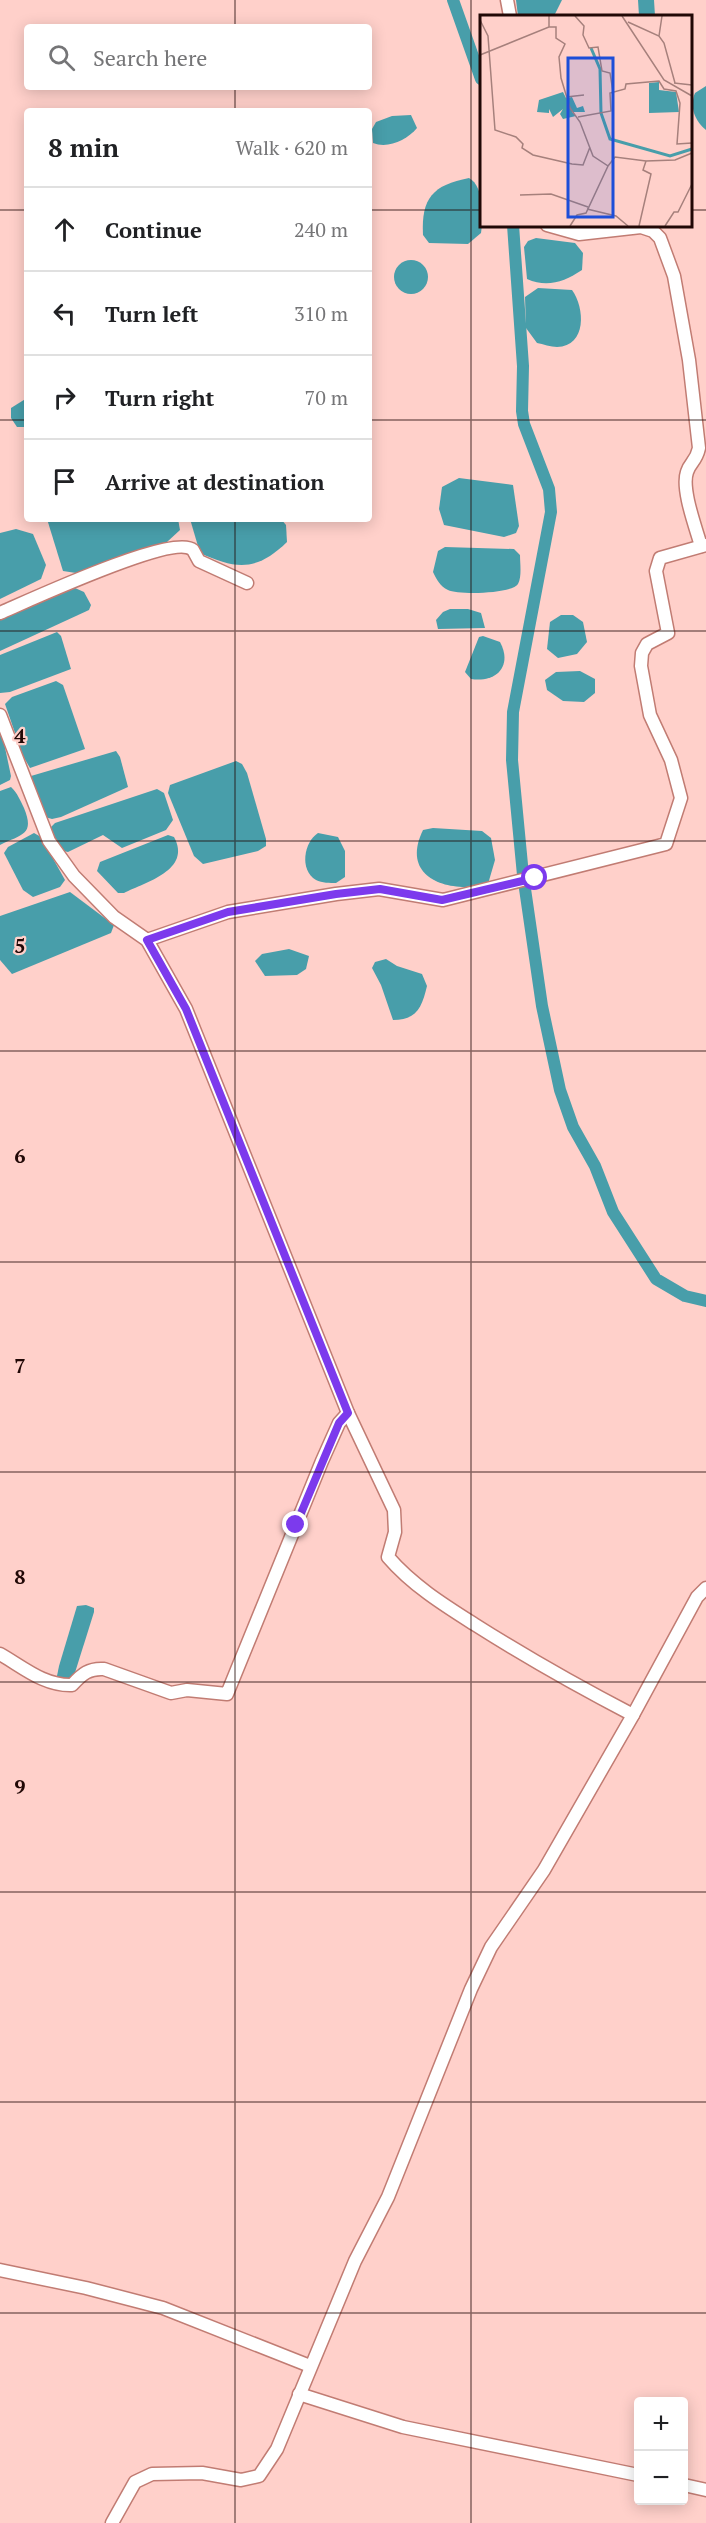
<!DOCTYPE html>
<meta charset="utf-8">
<style>
:root{--surface:#fff;--page:#f6f6f6;--text:#202124;--muted:#757577;--line:#e0e0e0}
body{margin:0;font-family:"PT Serif",serif;background:var(--page);color:var(--text)}
.controls{position:absolute;right:18px;bottom:18px;display:grid;overflow:hidden;border-radius:6px;box-shadow:0 3px 15px #0003}
.controls button{width:54px;height:54px;display:grid;place-items:center;padding:0;border:0;border-bottom:2px solid var(--line);background:var(--surface);color:var(--text);font:30px sans-serif}
.stop{position:absolute;width:18px;height:18px;margin:-14px;border:4px solid #7c3aed;border-radius:50%;background:#fff}
.stop.end{background:#7c3aed;border-color:#fff;box-shadow:0 2px 6px #0008}
.list{margin:0;padding:0;list-style:none}
h2{display:flex;justify-content:space-between;align-items:center;height:78px;margin:0;padding:0 24px;font-size:26px}
h2 small{font-size:20px;font-weight:400;color:var(--muted)}
.list li{display:grid;grid-template-columns:39px 1fr auto;gap:18px;align-items:center;box-sizing:border-box;height:84px;padding:0 24px;border-top:2px solid var(--line)}
.list b{display:block;font-size:22px;white-space:nowrap}
.list em{font-size:20px;font-style:normal;color:var(--muted)}
.icon{flex:none;width:33px;height:33px;fill:none;stroke:currentColor;stroke-width:2;stroke-linecap:round;stroke-linejoin:round}
.map{position:relative;flex:none;width:706px;height:2523px;overflow:hidden}
.search{position:absolute;background:var(--surface);box-shadow:0 3px 15px #0003;left:24px;top:24px;width:348px;height:66px;display:flex;align-items:center;gap:15px;box-sizing:border-box;padding:0 21px;border-radius:6px;color:var(--muted);font-size:22px}
.panel{position:absolute;background:var(--surface);box-shadow:0 3px 15px #0003;left:24px;top:108px;width:348px;height:414px;border-radius:6px}
.map>svg:first-child{display:block}
.water{fill:#489eaa}
.lines{fill:none;stroke-linecap:round;stroke-linejoin:round}
.canal{stroke:#489eaa;stroke-width:12}
.minor-casing{stroke:#c17c73;stroke-width:15}
.minor{stroke:#fff;stroke-width:12}
.route{stroke:#7c3aed;stroke-width:8}
.grid{fill:none;stroke:#210806;stroke-width:1.5;stroke-opacity:0.55}
.inset-river{fill:none;stroke:#489eaa;stroke-width:3}
.inset-road{fill:none;stroke:#a6807c;stroke-width:1.5}
.view{fill:#1d4ed8;fill-opacity:0.15;stroke:#1d4ed8;stroke-width:3}
.inset-edge{fill:none;stroke:#210806;stroke-width:3}
.grid-label{font-size:20px;text-anchor:middle;font-weight:bold;fill:#210806;stroke:#ffd0ca;stroke-width:4.5;stroke-linejoin:round;paint-order:stroke}
</style>
<div class="map">
<svg width="706" height="2523" viewBox="0 0 706 2523">
<rect width="100%" height="100%" fill="#ffd0ca"/>
<!-- water -->
<g class="water">
<path d="M 516,0 L 562,0 L 554,16 L 518,16 Z"/>
<path d="M 638,0 L 654,0 L 655,16 L 639,16 Z"/>
<path d="M 706,86 L 706,130 C 695,121 689,107 695,93 Z"/>
<path d="M 411,115 L 417,128 C 407,140 388,149 373,143 L 372,129 L 376,122 L 392,116 Z"/>
<path d="M 469,178 C 485,187 483,219 481,233 L 468,244 L 429,243 L 423,235 C 421,198 433,185 469,178 Z"/>
<path d="M 536,238 L 575,243 L 583,253 L 582,270 C 564,282 547,288 527,279 L 524,247 L 528,241 Z"/>
<circle cx="411" cy="277" r="17"/>
<path d="M 538,288 L 572,290 C 585,308 587,346 557,347 C 551,347 543,344 537,343 L 526,328 L 525,297 Z"/>
<path d="M 27,398 L 27,427 L 17,427 L 11,418 L 11,408 Z"/>
<path d="M 459,478 L 513,485 L 519,526 L 516,533 L 504,537 L 444,525 L 439,509 L 442,487 Z"/>
<path d="M 47,519 L 178,519 L 180,530 L 167,542 L 76,573 L 63,571 Z"/>
<path d="M 190,519 L 281,519 L 286,525 L 287,542 C 257,571 237,570 200,553 Z"/>
<path d="M 16,529 L 33,534 L 46,565 L 41,579 L 0,599 L 0,533 Z"/>
<path d="M 445,547 L 514,549 L 520,555 C 520,564 522,576 518,584 C 512,594 458,595 448,590 C 440,586 437,580 433,572 L 438,551 Z"/>
<path d="M 75,588 L 84,592 L 91,605 L 89,610 L 0,651 L 0,619 Z"/>
<path d="M 450,609 L 468,609 L 481,613 L 485,628 L 438,629 L 436,620 L 443,612 Z"/>
<path d="M 561,615 L 573,615 L 583,622 L 587,642 L 577,654 L 558,658 L 547,649 L 550,622 Z"/>
<path d="M 57,632 L 61,636 L 71,669 L 10,692 L 0,693 L 0,655 Z"/>
<path d="M 483,636 L 500,642 C 513,666 496,683 471,679 L 465,672 L 479,637 Z"/>
<path d="M 580,671 L 595,679 L 595,693 L 584,702 L 563,701 L 547,690 L 545,680 L 556,672 Z"/>
<path d="M 56,681 L 63,685 L 85,749 L 30,768 L 23,756 L 5,704 L 12,697 Z"/>
<path d="M 0,724 L 11,776 L 10,780 L 0,785 Z"/>
<path d="M 116,751 L 120,757 L 128,787 L 61,817 L 52,819 L 45,817 L 29,778 L 31,776 Z"/>
<path d="M 236,761 L 242,764 L 247,773 L 266,839 L 266,846 L 258,851 L 203,864 L 194,856 L 168,793 L 170,785 Z"/>
<path d="M 11,787 C 18,794 20,800 24,808 C 35,835 22,834 0,845 L 0,791 Z"/>
<path d="M 157,789 L 164,793 L 173,820 L 166,830 L 122,848 L 103,835 L 68,852 L 59,850 L 50,828 L 55,823 Z"/>
<path d="M 433,828 L 482,831 L 491,838 L 495,860 L 488,884 C 450,894 399,879 423,830 Z"/>
<path d="M 34,833 L 41,837 L 65,880 L 60,887 L 33,897 L 23,890 L 4,853 L 8,847 Z"/>
<path d="M 318,833 L 338,837 L 345,851 L 345,877 L 336,883 C 330,883 322,883 316,880 C 299,870 304,842 318,833 Z"/>
<path d="M 168,835 L 174,837 C 192,870 146,882 124,893 L 118,893 L 97,871 L 100,862 Z"/>
<path d="M 70,892 L 114,925 L 111,933 L 12,974 L 0,960 L 0,916 Z"/>
<path d="M 289,949 L 309,956 L 306,969 L 297,975 L 265,976 L 255,961 L 262,954 Z"/>
<path d="M 386,959 L 397,966 L 422,974 L 427,986 C 422,1007 417,1020 393,1020 L 381,985 L 372,968 L 375,962 Z"/>
<path d="M 86,1605 L 94,1608 L 94,1612 L 73,1679 L 68,1681 L 57,1676 L 59,1666 L 77,1606 Z"/>
</g>
<g class="lines">
<!-- canal -->
<g class="canal">
<path d="M 453,0 L 481,79"/>
<path d="M 513,225 L 523,366 L 522,411 L 524,424 L 549,489 L 551,512 L 513,712 L 512,760 L 523,875 L 542,1006 L 560,1090 L 573,1127 L 595,1166 L 613,1212 L 656,1279 L 685,1296 L 706,1301"/>
</g>
<!-- minor casing -->
<g class="minor-casing">
<g id="minor">
<path d="M 507,0 L 510,16"/>
<path d="M 547,225 L 579,234 L 641,227 L 653,231 L 660,238 L 674,276 L 689,360 L 699,448 C 696,462 690,462 687,472 C 681,489 696,528 701,546"/>
<path d="M 0,613 C 28,601 174,533 193,550 L 199,561 L 247,583"/>
<path d="M 0,715 L 49,841 L 74,876 L 114,917 L 147,940 L 186,1009 L 348,1413 L 394,1510 L 395,1532 L 388,1557 C 412,1585 444,1605 474,1624 C 526,1657 579,1687 633,1715 L 544,1870 L 491,1947 L 471,1989 L 388,2197 L 355,2261 L 277,2449 L 259,2476 L 241,2480 L 202,2473 L 152,2474 L 135,2482 L 112,2523"/>
<path d="M 147,940 L 228,912 L 336,894 L 379,889 L 443,900 L 666,844 L 681,798 L 671,760 L 650,715 L 641,666 L 642,653 L 647,644 L 668,633 L 656,571 L 660,558 L 706,545"/>
<path d="M 0,1654 C 23,1667 44,1686 72,1685 C 82,1674 89,1668 104,1669 L 171,1693 L 187,1690 L 227,1694 L 322,1461 L 339,1423 L 348,1413"/>
<path d="M 633,1715 L 697,1597 L 706,1588"/>
<path d="M 0,2270 L 86,2288 L 163,2308 L 310,2366"/>
<path d="M 299,2394 L 403,2427 L 638,2475"/>
<path d="M 684,2485 L 706,2490"/>
</g>
</g>
<!-- minor -->
<use href="#minor" class="minor"/>
</g>
<g class="lines">
<!-- route -->
<path class="route" d="M 296,1525 L 339,1423 L 348,1413 L 186,1009 L 147,940 L 228,912 L 336,894 L 380,889 L 442,900 L 535,878"/>
</g>
<!-- grid -->
<path class="grid" d="M 235,0 L 235,27M 471,0 L 471,2523M 235,87 L 235,111M 0,210 L 27,210M 369,210 L 481,210M 690,210 L 706,210M 0,420 L 27,420M 369,420 L 706,420M 235,519 L 235,2523M 0,631 L 706,631M 0,841 L 706,841M 0,1051 L 706,1051M 0,1262 L 706,1262M 0,1472 L 706,1472M 0,1682 L 706,1682M 0,1892 L 706,1892M 0,2102 L 706,2102M 0,2313 L 706,2313"/>
<!-- overview -->
<g transform="translate(480 15)">
<rect width="212" height="212" fill="#ffd0ca"/>
<path d="M 179,67 L 179,75 L 196,77 L 199,97 L 169,98 L 169,68 ZM 83,77 L 86,83 L 92,82 L 97,93 L 103,91 L 105,97 L 92,97 L 96,101 L 83,104 L 80,99 L 83,94 L 73,102 L 69,94 L 69,98 L 57,97 L 59,85 Z" fill="#489eaa"/>
<path class="inset-river" d="M 111,33 L 120,54 L 121,98 L 130,124 L 190,141 L 212,134"/>
<path class="inset-road" d="M 95,1 L 104,11 L 103,20 L 109,33 L 118,32 L 122,56 L 130,58 L 133,77M 142,1 L 184,65 L 212,81M 0,5 L 8,21 L 15,115 L 36,122 L 43,129 L 42,133 L 53,140 L 92,149 L 103,150 L 110,132M 148,7 L 179,21 L 184,28 L 195,68M 69,12 L 76,12 L 76,23 L 85,29 L 79,42 L 81,63 L 90,93 L 100,107 L 113,141 L 128,151 L 106,198 L 97,200 L 90,211M 179,21 L 182,1M 0,40 L 69,12 L 69,1M 194,68 L 212,70M 86,82 L 104,80M 98,102 L 131,96 L 130,78 L 145,74 L 146,69 L 179,66 L 184,74 L 196,76 L 200,88 L 197,129 L 212,128M 128,151 L 135,142 L 166,146M 40,180 L 71,179 L 108,192M 107,194 L 136,201 L 148,211M 159,211 L 171,159 L 163,155 L 166,146 L 195,145 L 212,138M 185,211 L 194,197 L 198,197 L 212,169"/>
<path class="view" d="M 88,43 L 133,43 L 133,202 L 88,202 Z"/>
<rect width="212" height="212" class="inset-edge"/>
</g>
<g class="grid-label">
<text x="20" y="743">4</text>
<text x="20" y="953">5</text>
<text x="20" y="1163">6</text>
<text x="20" y="1373">7</text>
<text x="20" y="1584">8</text>
<text x="20" y="1794">9</text>
</g>
</svg>
<div class="controls">
<button>+</button>
<button>−</button>
</div>
<div class="stop" style="left:535px;top:878px"></div>
<div class="stop end" style="left:296px;top:1525px"></div>
<div class="search"><svg class="icon" aria-label="search" viewBox="0 0 24 24"><circle cx="10" cy="10" r="6"/><path d="M15 15l6 6"/></svg>Search here</div>
<section class="panel">
<h2>8 min<small>Walk · 620 m</small></h2>
<ul class="list">
<li><svg class="icon" aria-label="ahead" viewBox="0 0 24 24"><path d="M12 20V5M6 11l6-6 6 6"/></svg><div><b>Continue</b></div><em>240 m</em></li>
<li><svg class="icon" aria-label="left" viewBox="0 0 24 24"><path d="M17 20v-9H6M10 6l-5 5 5 5"/></svg><div><b>Turn left</b></div><em>310 m</em></li>
<li><svg class="icon" aria-label="right" viewBox="0 0 24 24"><path d="M7 20v-9h11M14 6l5 5-5 5"/></svg><div><b>Turn right</b></div><em>70 m</em></li>
<li><svg class="icon" aria-label="arrive" viewBox="0 0 24 24"><path d="M6 21V4h12l-3 4 3 4H6"/></svg><div><b>Arrive at destination</b></div></li>
</ul>
</section>
</div>
